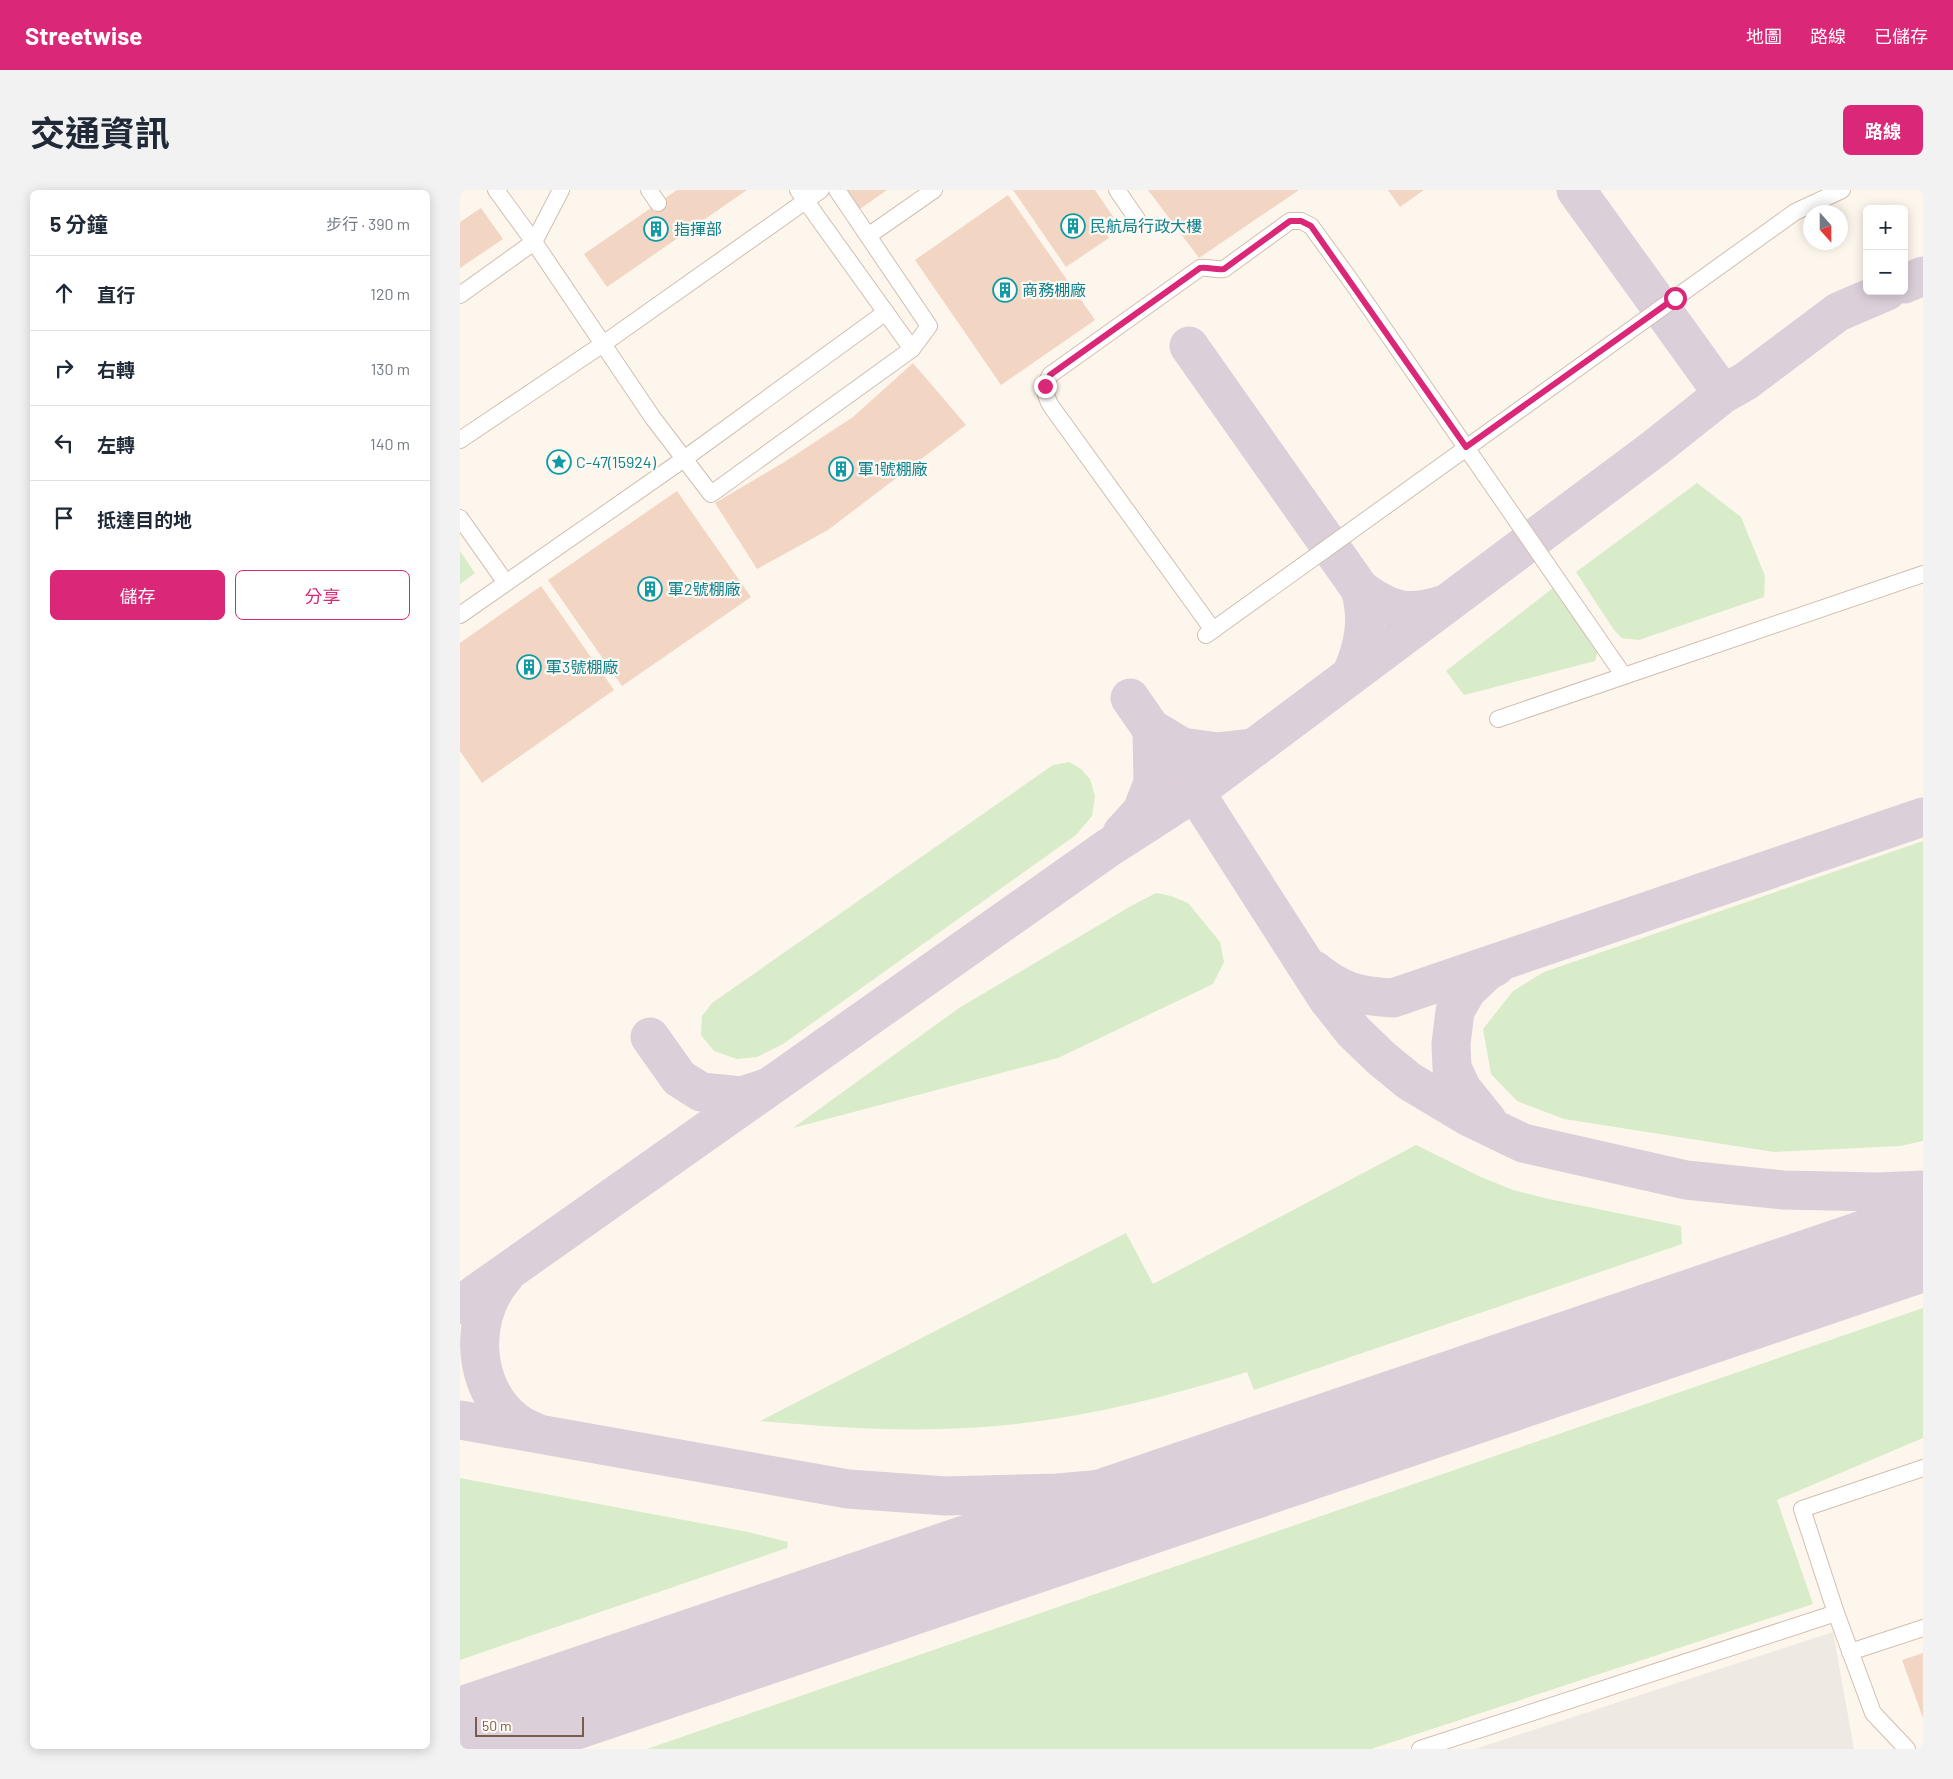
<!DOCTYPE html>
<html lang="zh-TW">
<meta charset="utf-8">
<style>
:root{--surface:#fff;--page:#f2f2f3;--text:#1f2937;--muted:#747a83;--line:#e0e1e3;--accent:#db2777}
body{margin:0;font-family:Barlow,"Noto Sans TC",sans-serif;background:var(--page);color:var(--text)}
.controls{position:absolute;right:15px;top:15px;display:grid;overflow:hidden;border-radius:8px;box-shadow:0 2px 12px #0003}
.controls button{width:45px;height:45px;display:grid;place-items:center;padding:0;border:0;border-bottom:1px solid var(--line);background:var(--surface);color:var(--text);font:25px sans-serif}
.compass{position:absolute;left:1343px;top:15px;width:45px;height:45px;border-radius:50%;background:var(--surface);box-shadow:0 2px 12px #0003;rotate:159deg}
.scale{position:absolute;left:15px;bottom:12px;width:109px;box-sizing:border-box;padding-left:5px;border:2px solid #7a5c4d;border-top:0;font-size:14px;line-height:18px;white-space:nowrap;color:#7a5c4d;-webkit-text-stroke:4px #fffaf3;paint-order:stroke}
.stop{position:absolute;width:15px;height:15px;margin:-11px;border:4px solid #db2777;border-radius:50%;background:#fff}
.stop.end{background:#db2777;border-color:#fff;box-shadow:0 1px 5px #0008}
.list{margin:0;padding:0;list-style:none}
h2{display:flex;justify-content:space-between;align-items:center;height:65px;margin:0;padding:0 20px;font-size:21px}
h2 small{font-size:16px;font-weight:400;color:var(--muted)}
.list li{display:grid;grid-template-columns:32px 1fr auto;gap:15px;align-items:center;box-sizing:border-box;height:75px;padding:0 20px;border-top:1px solid var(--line)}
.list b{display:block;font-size:19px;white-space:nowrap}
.list em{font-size:16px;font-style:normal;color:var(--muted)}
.actions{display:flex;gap:10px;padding:15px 20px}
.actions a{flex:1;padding:11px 0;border:1px solid var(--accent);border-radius:8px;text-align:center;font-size:18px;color:var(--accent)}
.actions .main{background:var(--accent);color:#fff}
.icon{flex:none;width:28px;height:28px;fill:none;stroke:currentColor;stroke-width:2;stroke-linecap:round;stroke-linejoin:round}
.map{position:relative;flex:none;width:1463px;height:1559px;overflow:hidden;border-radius:8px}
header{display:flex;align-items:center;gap:30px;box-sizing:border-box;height:70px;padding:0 25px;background:var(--accent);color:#fff}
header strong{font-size:24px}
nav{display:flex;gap:28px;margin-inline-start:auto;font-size:18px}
.intro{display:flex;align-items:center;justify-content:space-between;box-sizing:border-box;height:120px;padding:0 30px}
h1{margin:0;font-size:35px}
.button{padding:12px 22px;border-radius:8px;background:var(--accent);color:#fff;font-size:18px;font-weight:700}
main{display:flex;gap:30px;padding:0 30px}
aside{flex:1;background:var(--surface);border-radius:8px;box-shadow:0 2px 12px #0003}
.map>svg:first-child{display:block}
.industrial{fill:#efe9e4}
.green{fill:#d8ecc9}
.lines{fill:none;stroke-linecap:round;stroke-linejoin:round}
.taxiway{stroke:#dbcfda;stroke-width:39}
.runway{stroke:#dbcfda;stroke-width:99}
.building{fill:#f3d5c3}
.minor-casing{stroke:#d1beb0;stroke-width:18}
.minor{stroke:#fff;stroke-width:16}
.route{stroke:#db2777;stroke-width:6}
.labels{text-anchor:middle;stroke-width:4.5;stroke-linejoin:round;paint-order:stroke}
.culture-label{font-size:16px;fill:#0d838f;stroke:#fffaf3;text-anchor:start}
</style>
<header>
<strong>Streetwise</strong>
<nav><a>地圖</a><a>路線</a><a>已儲存</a></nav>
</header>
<div class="intro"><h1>交通資訊</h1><a class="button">路線</a></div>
<main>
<aside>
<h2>5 分鐘<small>步行 · 390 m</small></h2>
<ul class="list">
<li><svg class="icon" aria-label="ahead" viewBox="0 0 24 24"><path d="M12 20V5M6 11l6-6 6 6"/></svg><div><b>直行</b></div><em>120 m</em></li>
<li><svg class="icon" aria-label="right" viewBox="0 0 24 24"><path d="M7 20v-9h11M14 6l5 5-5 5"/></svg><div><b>右轉</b></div><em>130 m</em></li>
<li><svg class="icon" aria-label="left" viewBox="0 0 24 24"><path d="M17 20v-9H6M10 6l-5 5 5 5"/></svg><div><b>左轉</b></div><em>140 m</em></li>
<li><svg class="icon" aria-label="arrive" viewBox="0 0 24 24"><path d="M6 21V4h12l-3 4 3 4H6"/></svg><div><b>抵達目的地</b></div></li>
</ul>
<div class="actions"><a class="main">儲存</a><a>分享</a></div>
</aside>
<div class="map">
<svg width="1463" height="1559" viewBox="0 0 1463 1559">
<rect width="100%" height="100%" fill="#fdf6ec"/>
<!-- industrial -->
<path class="industrial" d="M 1373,1442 L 1394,1559 L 1015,1559 Z"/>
<!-- green -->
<g class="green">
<path d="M 1237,293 L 1281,327 L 1305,386 L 1304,407 L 1179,450 L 1162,448 L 1154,440 L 1116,382 Z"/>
<path d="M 0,361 L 15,383 L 0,394 Z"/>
<path d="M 1093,398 L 1138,460 L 1135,471 L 1004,505 L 986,481 Z"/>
<path d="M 609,572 L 621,579 L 630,589 L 635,606 L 632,626 L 616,645 L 323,854 L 297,867 L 277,869 L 254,861 L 241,845 L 242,826 L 252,813 L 593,575 Z"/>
<path d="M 1463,651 L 1463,951 L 1440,956 L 1314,962 L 1104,929 L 1057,911 L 1031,884 L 1023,839 L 1053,801 L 1084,782 Z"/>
<path d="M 696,703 L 711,706 L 728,713 L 760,752 L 764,772 L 753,794 L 598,868 L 333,938 L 499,818 L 671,716 Z"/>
<path d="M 956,955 L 1021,987 L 1053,1000 L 1089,1009 L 1221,1036 L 1222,1054 L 794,1200 L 787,1182 C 688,1213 586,1237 482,1239 C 421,1241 361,1236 300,1231 L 666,1043 L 693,1094 Z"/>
<path d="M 1463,1118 L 1463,1248 L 1317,1310 L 1353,1414 L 911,1559 L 187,1559 Z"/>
<path d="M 0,1288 L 288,1342 L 328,1352 L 327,1358 L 0,1470 Z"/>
</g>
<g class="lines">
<!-- taxiway -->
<g class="taxiway">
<path d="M 1116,0 L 1263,204"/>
<path d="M 1444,94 L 1463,86"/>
<path d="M 729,156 L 900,399"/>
<path d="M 892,483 C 904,455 909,429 900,399 C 931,422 948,426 985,414"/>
<path d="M 670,508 L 735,602 L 867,808 L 894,842 L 921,868 L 949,891 L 1009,927 L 1063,953 L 1226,990 L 1323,1000 L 1419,1002 L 1463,1000"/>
<path d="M 692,539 L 722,557 L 758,562 L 794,558"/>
<path d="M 662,643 L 682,621 L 693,593 L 692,539"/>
<path d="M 854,780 C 880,802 899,806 933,808 L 1463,627"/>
<path d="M 190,847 L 219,888 L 241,902 L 282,906 L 306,898"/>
<path d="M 1027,930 L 1002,899 L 992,878 L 991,854 L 995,821 L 1007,800 L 1027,781 L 1035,777"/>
<path d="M 44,1087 C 3,1133 14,1219 75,1242"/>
<path d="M 0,1115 L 648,658 L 735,602 L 1195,258 L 1263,204 L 1286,191 L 1378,122 L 1427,101"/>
<path d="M 0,1230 L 388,1299 L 486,1306 L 597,1303 L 690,1295 L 807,1273"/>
</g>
<!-- runway -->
<path class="runway" d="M 0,1548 L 1463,1051"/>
</g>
<!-- building -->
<g class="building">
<path d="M 217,0 L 287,0 L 147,97 L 124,64 Z"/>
<path d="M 387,0 L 427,0 L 400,19 Z"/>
<path d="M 553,0 L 635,0 L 656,31 L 643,40 L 649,48 L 606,77 Z"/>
<path d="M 688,0 L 839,0 L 739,68 Z"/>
<path d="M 928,0 L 964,0 L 940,17 Z"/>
<path d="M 548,5 L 635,130 L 541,195 L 455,70 Z"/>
<path d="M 21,18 L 43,49 L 0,78 L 0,32 Z"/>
<path d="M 453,173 L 506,235 L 368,340 L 297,379 L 255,313 L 326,271 L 393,227 Z"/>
<path d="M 217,301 L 291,407 L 162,496 L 88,390 Z"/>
<path d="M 81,396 L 154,500 L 22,593 L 0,561 L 0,453 Z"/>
<path d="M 1463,1463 L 1463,1528 L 1442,1470 Z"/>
</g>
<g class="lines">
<!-- minor casing -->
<g class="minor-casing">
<g id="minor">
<path d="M 101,0 L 74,52 L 193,228 L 251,304 L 452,159 L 338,0"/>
<path d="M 189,0 L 198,13"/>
<path d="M 377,0 L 408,46 L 474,0"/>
<path d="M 657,0 L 677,29"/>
<path d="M 408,46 L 469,136 L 452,159"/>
<path d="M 0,105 L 74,52 L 36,0"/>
<path d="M 0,250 L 143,154 L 361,0"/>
<path d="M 0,328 L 46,393"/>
<path d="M 0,425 L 224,269 L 426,122"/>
<path d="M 753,440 L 591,216 C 584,204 584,197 590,185 L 740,78 C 749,77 755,80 764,79 L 830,31 L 841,31 L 851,36 L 891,91 L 1164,486"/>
<path d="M 746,445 L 1335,22 L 1382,0"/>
<path d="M 1038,529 L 1463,384"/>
<path d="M 1376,1423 L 1413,1523 L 1447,1559"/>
<path d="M 1390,1462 L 1463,1438"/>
<path d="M 960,1559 L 1376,1423 L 1342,1319 L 1463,1278"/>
</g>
</g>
<!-- minor -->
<use href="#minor" class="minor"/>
</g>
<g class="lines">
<!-- route -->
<path class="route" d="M 585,196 L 590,185 L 740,78 C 749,77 755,80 764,79 L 830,31 L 841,31 L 851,36 L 1006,257 L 1215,108"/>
</g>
<!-- icons -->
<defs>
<g id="building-ring" transform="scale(1.25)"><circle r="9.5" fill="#fffaf3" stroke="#0f9aa8" stroke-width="1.5"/><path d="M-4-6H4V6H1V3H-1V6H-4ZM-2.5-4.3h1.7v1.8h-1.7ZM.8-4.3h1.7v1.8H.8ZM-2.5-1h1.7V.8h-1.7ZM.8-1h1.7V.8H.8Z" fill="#0f9aa8"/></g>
<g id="sight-ring" transform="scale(1.25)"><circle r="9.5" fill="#fffaf3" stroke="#0f9aa8" stroke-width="1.5"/><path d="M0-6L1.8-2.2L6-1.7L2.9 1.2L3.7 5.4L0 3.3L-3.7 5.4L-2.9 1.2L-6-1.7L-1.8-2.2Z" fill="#0f9aa8"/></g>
</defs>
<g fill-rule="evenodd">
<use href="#building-ring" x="613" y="36"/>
<use href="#building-ring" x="196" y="39"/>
<use href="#building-ring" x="545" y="100"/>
<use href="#sight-ring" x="99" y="272"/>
<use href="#building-ring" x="381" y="279"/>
<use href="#building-ring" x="190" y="399"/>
<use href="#building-ring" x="69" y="477"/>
</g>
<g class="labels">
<!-- culture labels -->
<g class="culture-label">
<text x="630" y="42">民航局行政大樓</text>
<text x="214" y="45">指揮部</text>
<text x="562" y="106">商務棚廠</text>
<text x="116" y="278">C-47(15924)</text>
<text x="398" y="285">軍1號棚廠</text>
<text x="208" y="405">軍2號棚廠</text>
<text x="86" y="483">軍3號棚廠</text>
</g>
</g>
</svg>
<div class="controls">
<button>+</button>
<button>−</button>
</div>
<svg class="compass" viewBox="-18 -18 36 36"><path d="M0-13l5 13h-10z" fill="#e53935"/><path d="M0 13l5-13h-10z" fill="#747a83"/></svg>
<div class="scale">50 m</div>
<div class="stop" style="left:1215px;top:108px"></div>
<div class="stop end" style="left:585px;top:196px"></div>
</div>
</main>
